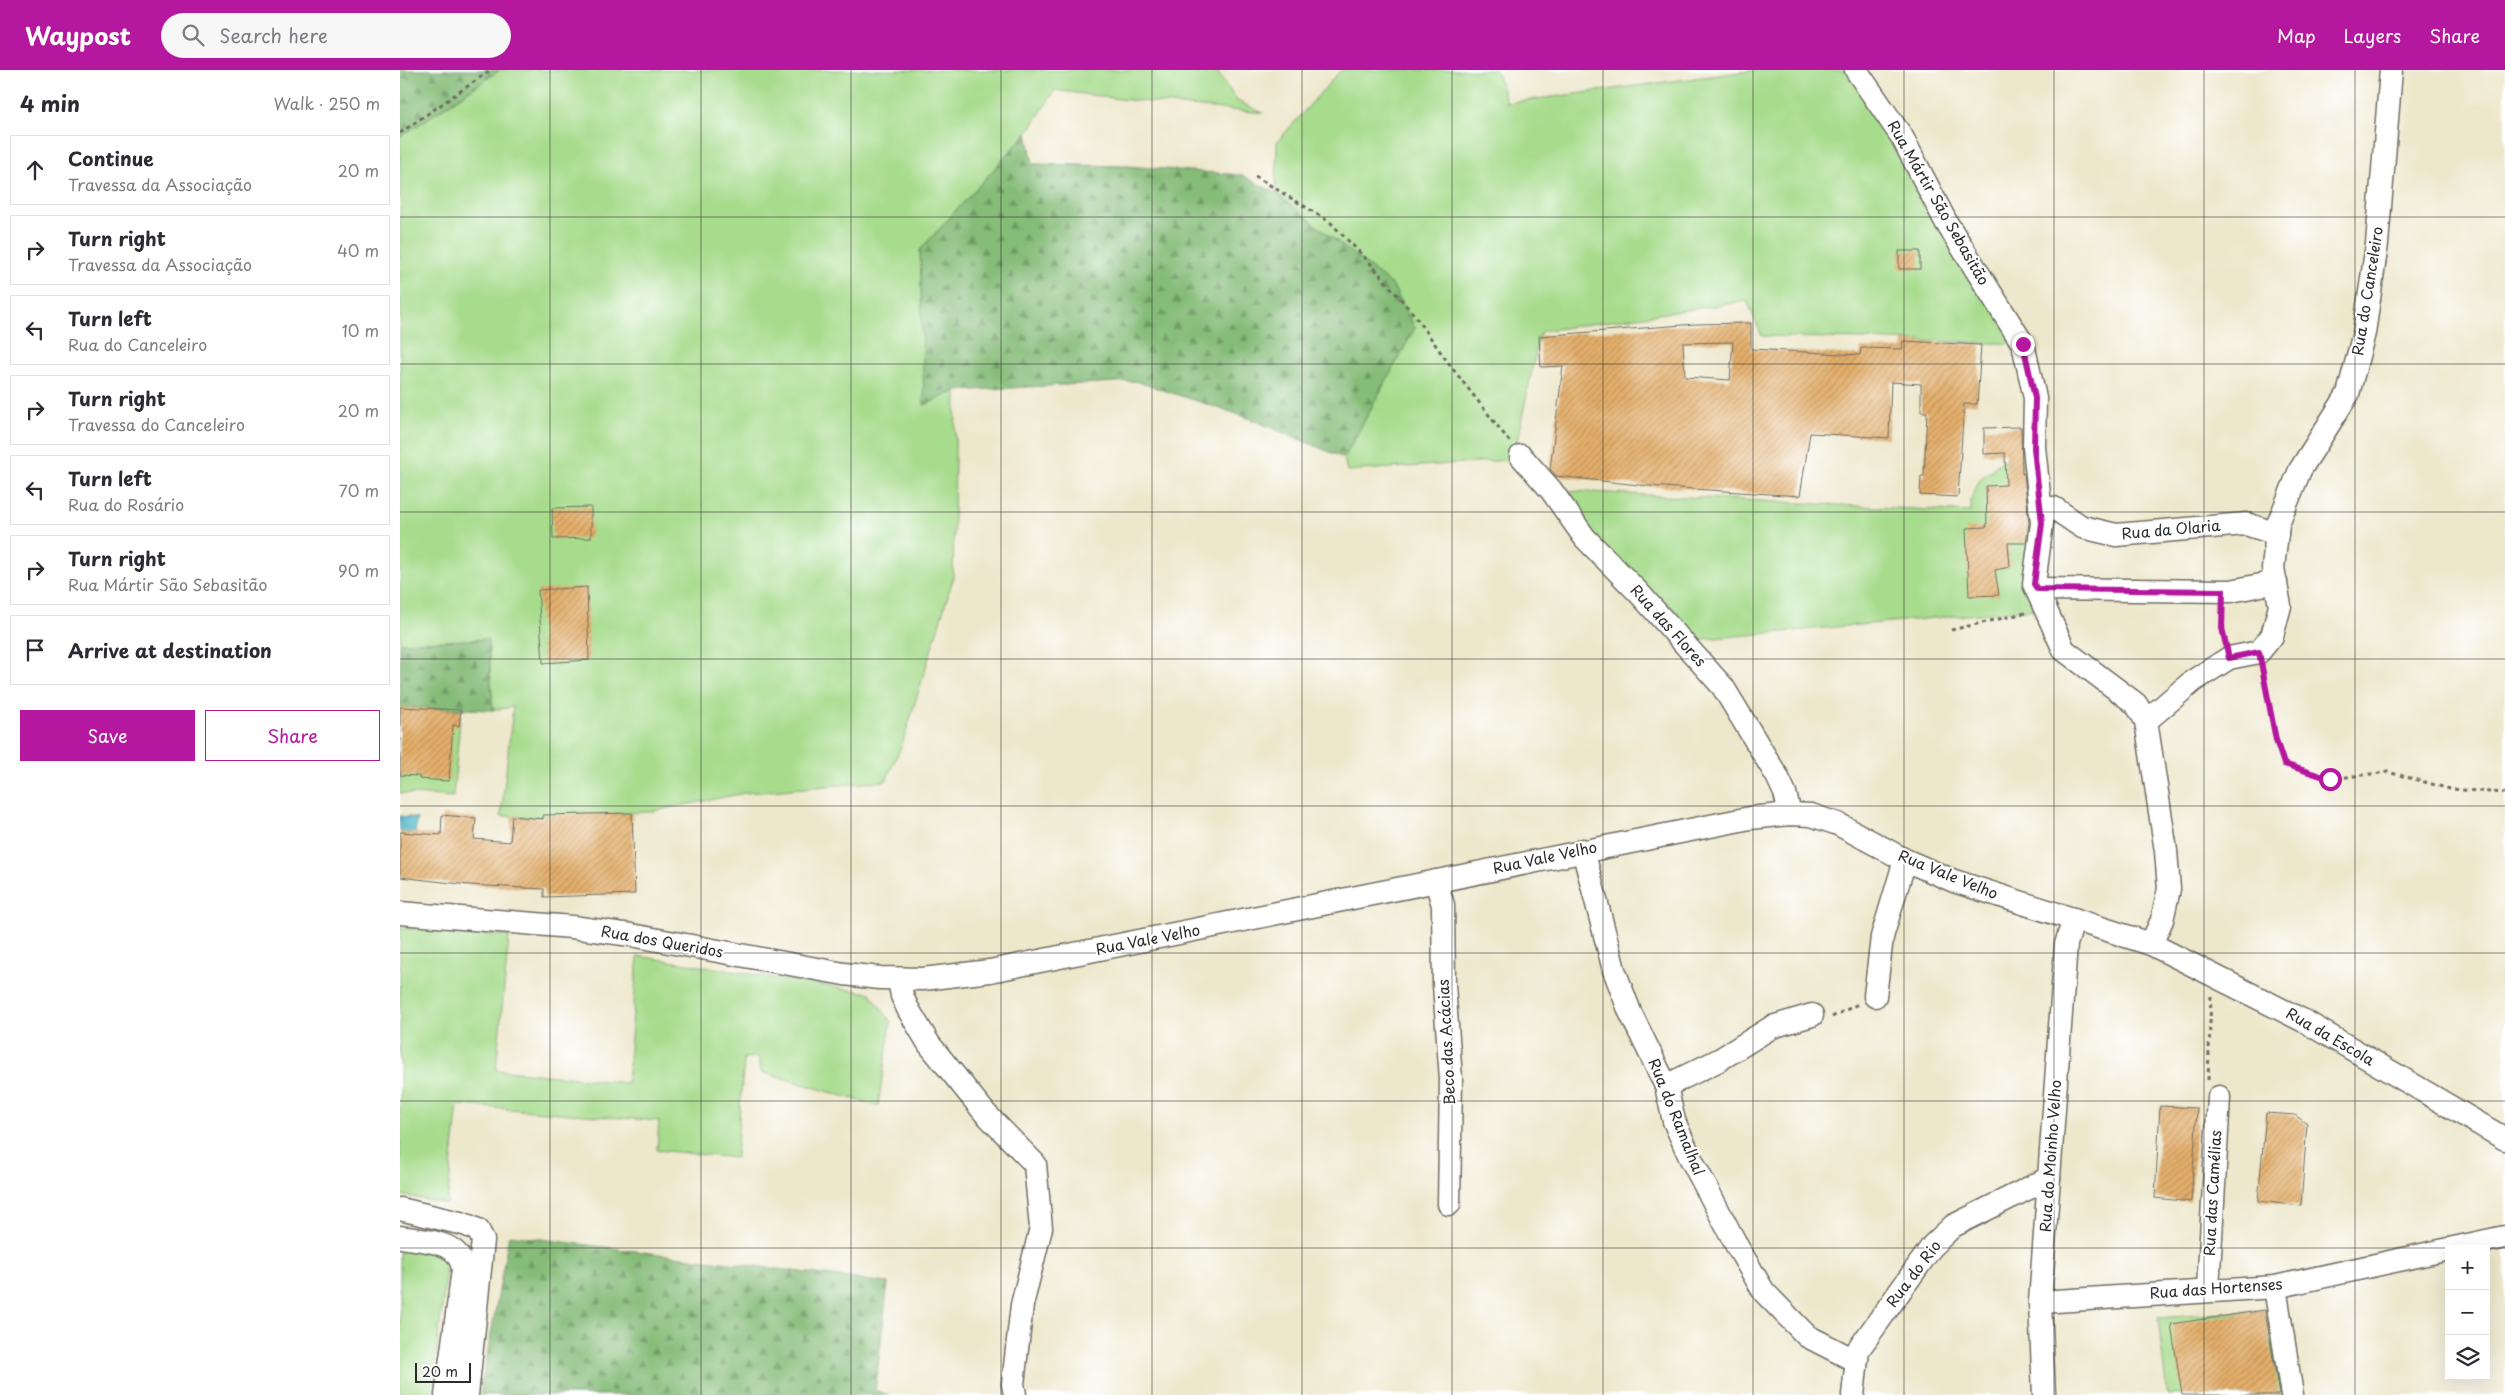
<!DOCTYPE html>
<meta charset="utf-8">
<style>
:root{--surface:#fff;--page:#f7f7f7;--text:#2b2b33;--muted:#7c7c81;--line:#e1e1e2;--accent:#b5179e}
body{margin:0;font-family:"Playpen Sans",sans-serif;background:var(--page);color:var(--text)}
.controls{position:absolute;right:15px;bottom:15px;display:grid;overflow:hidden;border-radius:0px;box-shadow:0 5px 20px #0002}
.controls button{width:45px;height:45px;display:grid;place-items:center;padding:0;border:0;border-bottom:1px solid var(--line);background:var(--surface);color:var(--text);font:25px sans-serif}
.scale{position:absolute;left:15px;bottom:12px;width:56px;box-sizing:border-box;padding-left:5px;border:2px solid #2b2b2b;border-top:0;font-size:14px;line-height:18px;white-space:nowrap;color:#2b2b2b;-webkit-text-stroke:4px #fff;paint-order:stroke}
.stop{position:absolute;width:15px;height:15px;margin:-11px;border:4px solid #b5179e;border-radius:50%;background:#fff}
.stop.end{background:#b5179e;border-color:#fff;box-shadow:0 1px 5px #0008}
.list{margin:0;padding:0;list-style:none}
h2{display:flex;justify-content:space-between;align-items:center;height:65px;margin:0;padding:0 20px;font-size:21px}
h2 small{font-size:16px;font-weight:400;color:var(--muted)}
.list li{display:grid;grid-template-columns:32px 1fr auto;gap:15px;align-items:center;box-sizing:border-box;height:70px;margin:0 10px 10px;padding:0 10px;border:1px solid var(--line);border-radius:0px}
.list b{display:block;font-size:19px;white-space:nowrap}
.list p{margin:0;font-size:16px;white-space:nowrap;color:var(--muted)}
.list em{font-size:16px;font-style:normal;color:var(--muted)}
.actions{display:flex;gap:10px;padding:15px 20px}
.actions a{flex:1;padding:11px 0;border:1px solid var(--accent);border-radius:0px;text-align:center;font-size:18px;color:var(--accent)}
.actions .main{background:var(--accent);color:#fff}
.icon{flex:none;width:28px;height:28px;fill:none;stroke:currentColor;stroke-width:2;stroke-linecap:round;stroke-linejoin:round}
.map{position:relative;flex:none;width:2105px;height:1325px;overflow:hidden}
header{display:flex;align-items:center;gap:30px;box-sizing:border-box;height:70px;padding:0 25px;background:var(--accent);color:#fff}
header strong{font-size:24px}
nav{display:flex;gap:28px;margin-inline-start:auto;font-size:18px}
.search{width:350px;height:45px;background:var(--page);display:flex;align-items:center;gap:12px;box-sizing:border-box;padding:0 18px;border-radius:28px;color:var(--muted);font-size:19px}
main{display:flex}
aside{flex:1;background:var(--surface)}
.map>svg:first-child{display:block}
.green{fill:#a7dc8d;stroke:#69845c}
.forest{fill:url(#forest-firs);stroke:#587452}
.water{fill:url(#water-ripples);stroke:#3d717c}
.building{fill:url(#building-hatch);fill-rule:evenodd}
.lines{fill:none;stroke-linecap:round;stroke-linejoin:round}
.minor-casing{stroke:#6f6d63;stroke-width:25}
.path{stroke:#6f6d63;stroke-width:3;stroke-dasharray:4 4;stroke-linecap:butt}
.minor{stroke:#fff;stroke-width:22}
.route{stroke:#b5179e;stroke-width:6}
.grid{fill:none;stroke:#2b2b2b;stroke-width:1;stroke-opacity:0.55}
.labels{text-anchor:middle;stroke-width:4;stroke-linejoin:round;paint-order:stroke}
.street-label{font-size:15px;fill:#2b2b2b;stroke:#fff}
</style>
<header>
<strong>Waypost</strong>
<div class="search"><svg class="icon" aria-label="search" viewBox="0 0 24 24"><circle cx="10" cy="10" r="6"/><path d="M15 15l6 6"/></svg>Search here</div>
<nav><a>Map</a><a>Layers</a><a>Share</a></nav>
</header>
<main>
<aside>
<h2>4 min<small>Walk · 250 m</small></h2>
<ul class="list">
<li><svg class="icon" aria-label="ahead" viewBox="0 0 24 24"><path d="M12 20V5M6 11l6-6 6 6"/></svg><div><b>Continue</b><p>Travessa da Associação</p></div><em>20 m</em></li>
<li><svg class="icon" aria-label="right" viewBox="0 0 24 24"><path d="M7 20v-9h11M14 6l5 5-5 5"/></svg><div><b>Turn right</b><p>Travessa da Associação</p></div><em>40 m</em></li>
<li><svg class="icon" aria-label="left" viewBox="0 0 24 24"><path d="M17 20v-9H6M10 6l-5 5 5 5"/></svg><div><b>Turn left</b><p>Rua do Canceleiro</p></div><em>10 m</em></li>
<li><svg class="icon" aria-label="right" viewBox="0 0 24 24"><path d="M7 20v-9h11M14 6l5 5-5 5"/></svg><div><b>Turn right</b><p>Travessa do Canceleiro</p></div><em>20 m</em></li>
<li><svg class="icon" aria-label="left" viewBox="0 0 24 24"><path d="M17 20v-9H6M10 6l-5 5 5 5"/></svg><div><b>Turn left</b><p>Rua do Rosário</p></div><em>70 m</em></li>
<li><svg class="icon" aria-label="right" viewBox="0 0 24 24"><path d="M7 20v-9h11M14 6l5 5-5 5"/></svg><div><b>Turn right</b><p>Rua Mártir São Sebasitão</p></div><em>90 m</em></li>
<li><svg class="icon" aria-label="arrive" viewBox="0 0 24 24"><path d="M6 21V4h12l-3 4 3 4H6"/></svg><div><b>Arrive at destination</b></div></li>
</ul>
<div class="actions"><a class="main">Save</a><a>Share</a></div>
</aside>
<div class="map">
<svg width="2105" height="1325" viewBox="0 0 2105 1325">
<defs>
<pattern id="forest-firs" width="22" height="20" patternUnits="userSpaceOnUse" patternTransform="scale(1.25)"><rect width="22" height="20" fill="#85bc78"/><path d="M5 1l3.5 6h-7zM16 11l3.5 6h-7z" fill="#6d9963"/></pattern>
<pattern id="water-ripples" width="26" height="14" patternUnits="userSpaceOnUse" patternTransform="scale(1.25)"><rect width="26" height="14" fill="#4fb7cc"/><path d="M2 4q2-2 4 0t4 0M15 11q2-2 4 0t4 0" fill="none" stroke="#4295a6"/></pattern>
<pattern id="building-hatch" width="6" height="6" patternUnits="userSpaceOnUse" patternTransform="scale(1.25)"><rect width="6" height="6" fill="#e4af6b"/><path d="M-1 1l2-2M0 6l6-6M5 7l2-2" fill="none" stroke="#b98f58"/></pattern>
</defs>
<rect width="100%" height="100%" fill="#fff"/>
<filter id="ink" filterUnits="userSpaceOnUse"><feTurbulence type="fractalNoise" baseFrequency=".02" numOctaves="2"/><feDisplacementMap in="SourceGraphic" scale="10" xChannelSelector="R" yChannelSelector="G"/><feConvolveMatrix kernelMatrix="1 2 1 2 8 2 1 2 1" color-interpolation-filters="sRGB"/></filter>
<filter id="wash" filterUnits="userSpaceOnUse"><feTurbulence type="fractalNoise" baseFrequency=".0096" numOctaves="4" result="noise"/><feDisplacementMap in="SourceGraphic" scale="20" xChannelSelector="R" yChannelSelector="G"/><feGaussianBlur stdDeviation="1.12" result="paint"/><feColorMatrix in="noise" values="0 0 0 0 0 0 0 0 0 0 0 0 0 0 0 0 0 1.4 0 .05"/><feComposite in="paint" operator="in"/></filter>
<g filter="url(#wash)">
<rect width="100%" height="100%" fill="#ede7cb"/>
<!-- green -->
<g class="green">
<path d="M 100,0 L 816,0 L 837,31 L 863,43 L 719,29 L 655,20 L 627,63 L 520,180 L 525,335 L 556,321 L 553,509 L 503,672 L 486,711 L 345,723 L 249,742 L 127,747 L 101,746 L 113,637 L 93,640 L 88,570 L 0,573 L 0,67 Z"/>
<path d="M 941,0 L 1096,0 L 1107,33 L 1356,0 L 1456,0 L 1623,274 L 1362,266 L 1347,231 L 1142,261 L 1139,266 L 1116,377 L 1109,390 L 947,401 L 944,388 L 1015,258 L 993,216 L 876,123 L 877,72 Z"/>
<path d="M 1635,387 L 1645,538 L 1282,571 L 1151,420 L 1571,442 L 1571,429 L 1580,409 L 1603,390 Z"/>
<path d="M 0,637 L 61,640 L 53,727 L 0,723 Z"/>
<path d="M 0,858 L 109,866 L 96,1000 L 227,1013 L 238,886 L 470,923 L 491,952 L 478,1036 L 361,1002 L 359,987 L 344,988 L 336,1088 L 257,1080 L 259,1051 L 58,1035 L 47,1134 L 0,1125 Z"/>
<path d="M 0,1177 L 42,1185 L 46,1206 L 31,1325 L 0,1325 Z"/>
<path d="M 1868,1240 L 1892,1325 L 1767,1325 L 1758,1248 Z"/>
</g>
<!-- forest -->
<g class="forest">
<path d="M 0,0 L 100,0 L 0,67 Z"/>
<path d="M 627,63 L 633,94 L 727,96 L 841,105 L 876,123 L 993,216 L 1015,258 L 944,388 L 843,346 L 735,311 L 556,321 L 524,335 L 520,180 Z"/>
<path d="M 88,569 L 93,640 L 0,637 L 0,573 Z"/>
<path d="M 109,1165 L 488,1213 L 475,1320 L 488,1325 L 80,1325 Z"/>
</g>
<!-- water -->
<path class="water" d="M 0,746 L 17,748 L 15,763 L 0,762 Z"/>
<g id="blocks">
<!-- building -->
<g class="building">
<rect x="1499" y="181" width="21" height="18"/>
<path d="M 1351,253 L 1351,279 L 1460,285 L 1461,278 L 1502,279 L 1503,271 L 1581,275 L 1577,334 L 1564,334 L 1558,427 L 1520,425 L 1521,406 L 1524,406 L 1527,342 L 1521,342 L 1521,314 L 1491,312 L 1489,368 L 1410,363 L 1400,426 L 1248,416 L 1156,406 L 1150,399 L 1163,296 L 1141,297 L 1139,266 L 1296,254 ZM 1333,272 L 1330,310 L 1285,307 L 1283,273 Z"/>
<path d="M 1621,357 L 1622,404 L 1624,403 L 1629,453 L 1626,473 L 1608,473 L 1610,497 L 1595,500 L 1599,525 L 1569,526 L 1566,458 L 1587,457 L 1586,416 L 1606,415 L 1605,383 L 1584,384 L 1584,358 Z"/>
<path d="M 191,437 L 191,468 L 153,469 L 152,438 Z"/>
<path d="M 187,517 L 189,590 L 143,593 L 138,520 Z"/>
<path d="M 0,637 L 61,640 L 59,656 L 53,655 L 49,711 L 19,709 L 19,706 L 0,705 Z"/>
<path d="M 232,743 L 235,824 L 144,827 L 144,819 L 69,815 L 0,807 L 0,762 L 41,765 L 42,745 L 76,748 L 74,769 L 110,772 L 112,746 L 143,749 L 143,745 Z"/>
<path d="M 1760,1036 L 1797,1038 L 1791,1132 L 1755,1128 Z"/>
<path d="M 1866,1043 L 1895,1045 L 1907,1054 L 1901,1136 L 1858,1131 Z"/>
<path d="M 1865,1240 L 1879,1325 L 1782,1325 L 1771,1254 Z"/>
</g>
</g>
</g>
<g filter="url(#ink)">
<use href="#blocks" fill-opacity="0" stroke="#6f6d63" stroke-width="1"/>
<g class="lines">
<!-- minor casing -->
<g class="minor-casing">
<g id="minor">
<path d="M 1456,0 L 1502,67 L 1546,152 L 1623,274 L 1635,328 L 1634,377 L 1642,453 L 1634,514 L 1664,580 L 1736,634 L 1746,651 L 1766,781 L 1769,819 L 1762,850 L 1751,874"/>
<path d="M 1121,386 L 1151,420 L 1185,468 L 1239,523 L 1323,617 L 1377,706 L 1385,723 L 1390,744"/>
<path d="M 1640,438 L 1654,438 L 1682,457 L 1716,465 L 1846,454 L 1877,464"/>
<path d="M 1637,519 L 1831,521 L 1876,512"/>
<path d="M 1746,651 L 1793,611 L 1829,588 L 1859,582 L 1872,566 L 1880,536 L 1873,498 L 1878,454 L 1900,400 L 1948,324 L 1964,263 L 1977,174 L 1991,0"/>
<path d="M 1183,780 L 1214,900 L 1230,942 L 1266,1016 L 1274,1051 L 1289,1085 L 1338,1178 L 1364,1222 L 1407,1266 L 1456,1291"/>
<path d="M 1036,811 L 1043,835 L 1044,915 L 1051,1009 L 1049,1134"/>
<path d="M 0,843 L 172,857 L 231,865 L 444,904 L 480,908 L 523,909 L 590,901 L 1350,748 L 1390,744 L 1411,745 L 1438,754 L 1505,790 L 1554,811 L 1751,874 L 1906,952 L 2105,1069"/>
<path d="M 499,909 L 502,926 L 508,939 L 529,974 L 585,1043 L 635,1094 L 641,1158 L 622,1235 L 613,1314 L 615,1325"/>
<path d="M 1475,926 L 1482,867 L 1505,790"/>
<path d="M 1266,1016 L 1319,990 L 1372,957 L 1412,945"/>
<path d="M 0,1139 L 64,1154 L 78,1160 L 83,1170 L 67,1325"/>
<path d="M 0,1167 C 24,1171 61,1170 63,1200 L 46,1325"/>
<path d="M 2049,1179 L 2105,1167"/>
<path d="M 1875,1217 L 1892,1325"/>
<path d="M 1808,1219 L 1819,1027"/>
<path d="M 1640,1232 L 1875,1217 L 2049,1179"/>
<path d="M 1453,1325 L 1458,1280 L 1533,1175 L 1553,1156 L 1649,1108"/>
<path d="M 1644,1325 L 1640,1232 L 1666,874 L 1674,849"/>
</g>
</g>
<!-- path -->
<g class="path">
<path d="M 0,63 L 91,0"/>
<path d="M 855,106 L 930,152 L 970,193 L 1016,247 L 1049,294 L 1110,372"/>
<path d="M 1822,539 L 1824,568"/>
<path d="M 1551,560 L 1625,543"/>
<path d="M 1862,600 L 1876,670 L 1884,694 L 1930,709 L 1988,702 L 2050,719 L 2105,723"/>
<path d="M 1432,947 L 1458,934"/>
<path d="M 1808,1010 L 1811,926"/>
</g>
<!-- minor -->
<use href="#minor" class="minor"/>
</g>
</g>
<g class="lines" filter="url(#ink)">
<!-- route -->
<path class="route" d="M 1623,274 L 1635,328 L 1634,378 L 1642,453 L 1634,514 L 1637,519 L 1823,521 L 1822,558 L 1829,588 L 1859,582 L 1876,670 L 1884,694 L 1930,709"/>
</g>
<!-- grid -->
<path class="grid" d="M 150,0 L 150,1325M 301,0 L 301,1325M 451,0 L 451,1325M 601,0 L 601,1325M 752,0 L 752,1325M 902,0 L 902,1325M 1052,0 L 1052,1325M 1203,0 L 1203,1325M 1353,0 L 1353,1325M 1504,0 L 1504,1325M 1654,0 L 1654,1325M 1804,0 L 1804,1325M 1955,0 L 1955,1325M 0,147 L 2105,147M 0,294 L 2105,294M 0,442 L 2105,442M 0,589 L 2105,589M 0,736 L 2105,736M 0,883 L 2105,883M 0,1031 L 2105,1031M 0,1178 L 2105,1178"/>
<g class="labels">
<!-- street labels -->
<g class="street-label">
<text transform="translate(1538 133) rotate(60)" y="5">Rua Mártir São Sebasitão</text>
<text transform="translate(1968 221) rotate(-81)" y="5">Rua do Canceleiro</text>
<text transform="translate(1771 460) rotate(-5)" y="5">Rua da Olaria</text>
<text transform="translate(1268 556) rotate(48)" y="5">Rua das Flores</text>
<text transform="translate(1145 788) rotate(-12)" y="5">Rua Vale Velho</text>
<text transform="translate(1548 805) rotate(22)" y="5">Rua Vale Velho</text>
<text transform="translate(748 870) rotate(-11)" y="5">Rua Vale Velho</text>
<text transform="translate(262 872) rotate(10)" y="5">Rua dos Queridos</text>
<text transform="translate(1930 967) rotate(30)" y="5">Rua da Escola</text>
<text transform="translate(1047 972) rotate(-93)" y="5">Beco das Acácias</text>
<text transform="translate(1276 1047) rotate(68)" y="5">Rua do Ramalhal</text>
<text transform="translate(1651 1086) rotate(-86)" y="5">Rua do Moinho Velho</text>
<text transform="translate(1813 1123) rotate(-87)" y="5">Rua das Camélias</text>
<text transform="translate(1514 1204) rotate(-53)" y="5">Rua do Rio</text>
<text transform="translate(1816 1219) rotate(-4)" y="5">Rua das Hortenses</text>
</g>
</g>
</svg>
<div class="controls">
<button>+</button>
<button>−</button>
<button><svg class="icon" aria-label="layers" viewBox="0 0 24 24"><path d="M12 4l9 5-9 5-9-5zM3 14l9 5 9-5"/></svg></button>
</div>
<div class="scale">20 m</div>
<div class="stop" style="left:1930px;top:709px"></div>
<div class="stop end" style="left:1623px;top:274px"></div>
</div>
</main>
